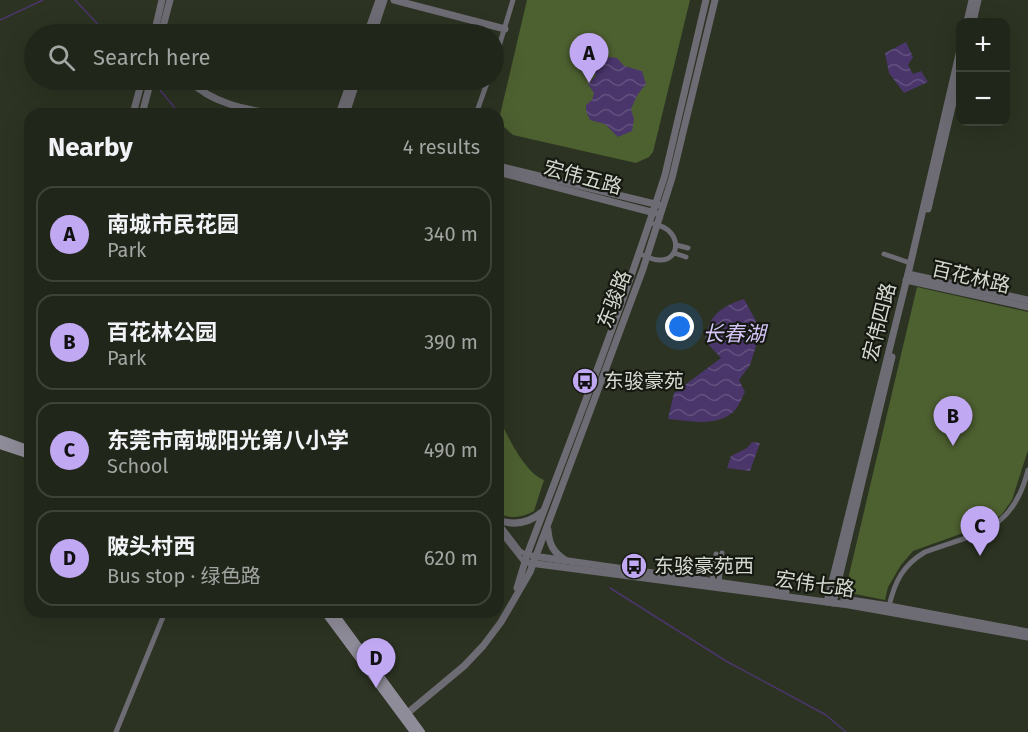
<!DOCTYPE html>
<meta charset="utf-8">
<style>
:root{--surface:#21261a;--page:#292e23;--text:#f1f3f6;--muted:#a2a5a2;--line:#3e4339;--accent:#c0a8f3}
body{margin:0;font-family:"Fira Sans","Noto Sans SC",sans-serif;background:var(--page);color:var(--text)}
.controls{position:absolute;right:18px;top:18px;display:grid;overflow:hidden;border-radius:12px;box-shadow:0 6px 24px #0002}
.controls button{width:54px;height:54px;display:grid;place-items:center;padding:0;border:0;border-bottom:2px solid var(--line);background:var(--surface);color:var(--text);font:30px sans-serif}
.you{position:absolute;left:680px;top:327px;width:21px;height:21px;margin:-15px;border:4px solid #fff;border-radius:50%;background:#1a73e8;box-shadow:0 0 0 9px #1a73e833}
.badge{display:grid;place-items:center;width:39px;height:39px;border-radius:50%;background:var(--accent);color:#111;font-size:20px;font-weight:700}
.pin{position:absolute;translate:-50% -50px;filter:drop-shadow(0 2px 3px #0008)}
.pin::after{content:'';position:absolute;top:32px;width:21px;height:18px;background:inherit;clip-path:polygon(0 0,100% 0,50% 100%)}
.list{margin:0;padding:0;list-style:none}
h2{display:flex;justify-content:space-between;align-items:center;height:78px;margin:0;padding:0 24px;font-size:26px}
h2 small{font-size:20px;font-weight:400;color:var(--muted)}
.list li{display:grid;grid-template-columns:39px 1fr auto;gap:18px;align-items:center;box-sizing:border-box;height:96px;margin:0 12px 12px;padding:0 12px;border:2px solid var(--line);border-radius:18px}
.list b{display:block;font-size:22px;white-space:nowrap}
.list p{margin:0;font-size:20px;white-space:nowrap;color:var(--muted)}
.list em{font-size:20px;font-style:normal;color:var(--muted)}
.icon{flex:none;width:33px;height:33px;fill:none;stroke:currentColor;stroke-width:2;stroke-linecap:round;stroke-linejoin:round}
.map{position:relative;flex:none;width:1028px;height:732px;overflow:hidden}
.search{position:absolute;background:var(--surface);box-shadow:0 6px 24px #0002;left:24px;top:24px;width:480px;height:66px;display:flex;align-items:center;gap:15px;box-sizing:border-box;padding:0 21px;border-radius:33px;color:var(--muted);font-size:22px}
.panel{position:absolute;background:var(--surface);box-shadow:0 6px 24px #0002;left:24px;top:108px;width:480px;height:510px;border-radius:18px}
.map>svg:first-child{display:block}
.green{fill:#4d6030}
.water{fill:url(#water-waves)}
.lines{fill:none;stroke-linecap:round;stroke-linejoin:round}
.stream{stroke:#4a366b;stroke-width:1.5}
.minor{stroke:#6d6b73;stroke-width:5}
.tertiary{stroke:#6d6b73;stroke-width:7}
.secondary{stroke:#8f8c99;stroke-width:8}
.labels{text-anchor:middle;stroke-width:4.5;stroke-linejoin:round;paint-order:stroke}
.street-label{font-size:20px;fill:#d4d9cf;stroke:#161912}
.poi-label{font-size:20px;fill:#d4d9cf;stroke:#161912;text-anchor:start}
.water-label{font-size:21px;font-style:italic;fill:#d4c4f7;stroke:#161912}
</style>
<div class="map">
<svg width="1028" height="732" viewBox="0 0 1028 732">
<defs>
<pattern id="water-waves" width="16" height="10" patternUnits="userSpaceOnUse" patternTransform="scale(1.5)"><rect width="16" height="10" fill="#4a366b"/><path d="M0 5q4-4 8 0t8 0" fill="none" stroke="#63527f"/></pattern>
</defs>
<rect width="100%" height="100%" fill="#2c3322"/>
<!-- green -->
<g class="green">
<path d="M 527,0 L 690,0 L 653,152 L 649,157 L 636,163 L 513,135 L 503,126 L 500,115 Z"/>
<path d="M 917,287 L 1028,312 L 1028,450 L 1012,500 L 1002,514 L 991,523 L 913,551 L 901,565 L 888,587 L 885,600 L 845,592 Z"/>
<path d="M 498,417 C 508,436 524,472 544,480 L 534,511 C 522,518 510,519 498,513 Z"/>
</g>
<!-- water -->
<g class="water">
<path d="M 906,42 L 913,57 L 908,65 L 913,74 L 921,71 L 928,82 L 904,93 L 889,73 L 885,53 Z"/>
<path d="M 610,57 L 617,58 L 624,66 L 642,71 L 646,84 L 638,94 L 631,109 L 634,119 L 632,131 L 618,137 L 605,124 L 590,120 L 586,111 L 586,105 L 592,100 L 594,93 L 588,84 L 596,76 L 595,73 C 598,64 601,60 610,57 Z"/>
<path d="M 744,299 L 761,330 L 750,365 L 739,380 L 745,392 C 742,397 740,404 736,409 C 720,428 690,421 668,419 L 674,393 L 721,358 L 705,341 C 708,315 721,307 744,299 Z"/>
<path d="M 752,442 L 760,443 L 750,471 L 727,468 L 731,456 L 747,448 Z"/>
</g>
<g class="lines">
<!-- stream -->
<g class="stream">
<path d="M 75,0 L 107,34"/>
<path d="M 0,20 L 43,0"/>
<path d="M 160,90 L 180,114"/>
<path d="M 610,588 L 726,661 L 826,715 L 846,732"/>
</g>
<!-- minor -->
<g class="minor">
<path d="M 494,63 L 513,0"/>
<path d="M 476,114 L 488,80"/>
<path d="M 676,245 L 688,248"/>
<path d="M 674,253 L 686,257"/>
<path d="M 640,254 C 646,256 652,260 659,260 C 680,262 684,230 654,224"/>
<path d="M 884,254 L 910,263"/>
<path d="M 498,522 L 520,551 L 527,555"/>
<path d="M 498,529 L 524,562"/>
<path d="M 712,581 L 716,554"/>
<path d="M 719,582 L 722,553"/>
<path d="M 889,606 C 895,581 903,565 925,552 C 978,532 1012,533 1028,470"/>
<path d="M 116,732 L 165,612"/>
</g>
<!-- tertiary -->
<g class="tertiary">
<path d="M 394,0 L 505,29"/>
<path d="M 967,22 L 972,0"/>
<path d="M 973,22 L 978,0"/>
<path d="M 154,34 L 162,0"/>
<path d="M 161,34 L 170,0"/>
<path d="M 367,34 L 379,0"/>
<path d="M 373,34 L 384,0"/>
<path d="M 189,80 C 211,103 244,109 274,114"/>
<path d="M 133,114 L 142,80"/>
<path d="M 142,114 L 151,80"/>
<path d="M 339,114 L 351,80"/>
<path d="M 346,114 L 357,80"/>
<path d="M 498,166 L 659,205"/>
<path d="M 498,172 L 655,213"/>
<path d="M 928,209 L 960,73"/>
<path d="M 908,274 L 1028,300"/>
<path d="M 906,280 L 1028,307"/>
<path d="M 498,520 C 514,526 529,523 542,512"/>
<path d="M 548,530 C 549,544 553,552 565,560"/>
<path d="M 533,556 L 786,592"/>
<path d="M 530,563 L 849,605 L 1028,637"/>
<path d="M 517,588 L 527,555 C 575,429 624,303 665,175 L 706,0"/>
<path d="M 844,599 L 889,606 L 1028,632"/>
<path d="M 827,602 L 908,274 L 960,50"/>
<path d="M 833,603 L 892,357"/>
<path d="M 404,716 L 464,666 L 483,646 L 501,622 L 530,572 L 643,269 L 672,178 L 715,0"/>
</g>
<!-- secondary -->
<g class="secondary">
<path d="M 0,439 L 30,450"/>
<path d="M 0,445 L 30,455"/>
<path d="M 325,612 L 414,732"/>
<path d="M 333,612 L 421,732"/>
</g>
</g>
<!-- icons -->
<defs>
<g id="bus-disc" transform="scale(1.35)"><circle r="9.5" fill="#c0a8f3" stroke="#161912"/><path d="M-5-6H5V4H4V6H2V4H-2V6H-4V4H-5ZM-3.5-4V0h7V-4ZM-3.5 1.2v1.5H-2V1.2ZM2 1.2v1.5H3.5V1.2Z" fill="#111"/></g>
</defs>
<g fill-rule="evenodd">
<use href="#bus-disc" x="585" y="381"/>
<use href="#bus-disc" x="634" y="566"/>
</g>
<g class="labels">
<!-- street labels -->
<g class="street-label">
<text transform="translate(583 177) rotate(15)" y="7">宏伟五路</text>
<text transform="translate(971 277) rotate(13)" y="7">百花林路</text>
<text transform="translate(614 299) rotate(-69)" y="7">东骏路</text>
<text transform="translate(879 322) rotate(-76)" y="7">宏伟四路</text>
<text transform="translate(815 584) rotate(8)" y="7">宏伟七路</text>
</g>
<!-- poi labels -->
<g class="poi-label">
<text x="604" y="388">东骏豪苑</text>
<text x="654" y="573">东骏豪苑西</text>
</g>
<!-- water labels -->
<g class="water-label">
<text x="734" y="341">长春湖</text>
</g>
</g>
</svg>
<div class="controls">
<button>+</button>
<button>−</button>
</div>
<div class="you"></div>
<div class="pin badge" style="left:589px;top:83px">A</div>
<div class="pin badge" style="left:953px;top:446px">B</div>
<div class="pin badge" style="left:980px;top:556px">C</div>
<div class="pin badge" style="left:376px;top:688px">D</div>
<div class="search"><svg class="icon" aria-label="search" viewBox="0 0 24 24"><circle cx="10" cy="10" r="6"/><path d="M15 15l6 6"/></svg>Search here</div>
<section class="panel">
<h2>Nearby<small>4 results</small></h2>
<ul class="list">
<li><span class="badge">A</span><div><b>南城市民花园</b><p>Park</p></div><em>340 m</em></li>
<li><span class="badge">B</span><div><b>百花林公园</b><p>Park</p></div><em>390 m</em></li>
<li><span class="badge">C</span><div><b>东莞市南城阳光第八小学</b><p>School</p></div><em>490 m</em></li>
<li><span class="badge">D</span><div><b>陂头村西</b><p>Bus stop · 绿色路</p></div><em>620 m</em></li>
</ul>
</section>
</div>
